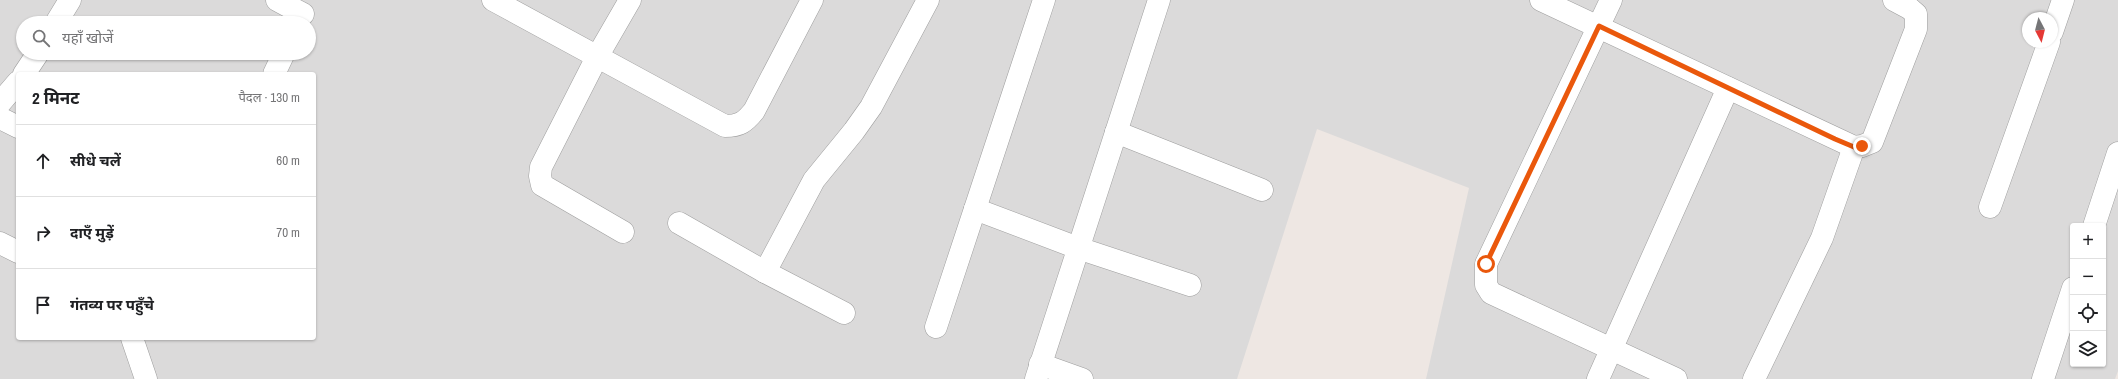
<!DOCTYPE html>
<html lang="hi">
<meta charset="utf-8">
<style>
:root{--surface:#fff;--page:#f2f2f2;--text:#202124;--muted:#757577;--line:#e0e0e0}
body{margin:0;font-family:"Archivo Narrow","Noto Sans Devanagari",sans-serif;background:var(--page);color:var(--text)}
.controls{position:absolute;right:12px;bottom:12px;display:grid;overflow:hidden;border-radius:4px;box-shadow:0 1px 3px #0004}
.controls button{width:36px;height:36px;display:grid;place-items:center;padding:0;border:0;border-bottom:1px solid var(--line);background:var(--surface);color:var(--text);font:20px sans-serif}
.compass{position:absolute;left:2022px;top:12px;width:36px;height:36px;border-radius:50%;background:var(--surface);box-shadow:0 1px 3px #0004;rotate:173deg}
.stop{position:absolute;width:12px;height:12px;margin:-9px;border:3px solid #ea580c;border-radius:50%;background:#fff}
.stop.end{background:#ea580c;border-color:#fff;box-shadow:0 1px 4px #0008}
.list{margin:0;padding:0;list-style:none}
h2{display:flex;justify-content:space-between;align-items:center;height:52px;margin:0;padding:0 16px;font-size:17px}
h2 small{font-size:13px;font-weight:400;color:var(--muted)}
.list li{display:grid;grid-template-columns:26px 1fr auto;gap:12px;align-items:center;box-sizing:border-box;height:72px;padding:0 16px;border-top:1px solid var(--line)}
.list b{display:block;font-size:15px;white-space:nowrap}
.list em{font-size:13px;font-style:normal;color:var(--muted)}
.icon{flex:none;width:22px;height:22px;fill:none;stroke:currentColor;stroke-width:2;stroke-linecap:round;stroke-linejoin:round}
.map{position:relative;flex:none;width:2118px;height:379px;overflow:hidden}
.search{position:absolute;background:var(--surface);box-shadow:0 1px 3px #0004;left:16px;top:16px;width:300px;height:44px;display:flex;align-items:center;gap:10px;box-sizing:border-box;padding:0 14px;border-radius:22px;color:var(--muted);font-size:15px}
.panel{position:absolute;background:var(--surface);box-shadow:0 1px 3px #0004;left:16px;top:72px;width:300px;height:268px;border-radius:4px}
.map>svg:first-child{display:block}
.residential{fill:#dbdada;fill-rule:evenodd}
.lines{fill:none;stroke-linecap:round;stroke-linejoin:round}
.minor-casing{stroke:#9e9e9e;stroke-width:23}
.minor{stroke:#fff;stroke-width:22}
.route{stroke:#ea580c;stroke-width:5}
</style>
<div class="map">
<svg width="2118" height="379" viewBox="0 0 2118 379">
<rect width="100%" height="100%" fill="#eee7e3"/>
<!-- residential -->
<path class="residential" d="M 0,0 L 2118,0 L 2118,371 L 2115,379 L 1426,379 L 1469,188 L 1317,129 L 1237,379 L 0,379 ZM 2028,18 L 2052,18 L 2052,42 L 2028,42 ZM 23,23 L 309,23 L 309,53 L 23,53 ZM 18,74 L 314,74 L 314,338 L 18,338 ZM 2073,226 L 2103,226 L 2103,364 L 2073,364 Z"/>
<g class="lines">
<!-- minor casing -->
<g class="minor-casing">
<g id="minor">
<path d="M 277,0 L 303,14"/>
<path d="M 493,0 L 725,126 C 740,126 745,122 754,111 L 812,0"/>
<path d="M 1541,0 L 1854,147 L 1862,146 L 1872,142 L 1916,29 L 1916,14 L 1909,8 L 1894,0"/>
<path d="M 1611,0 L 1486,264 L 1486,285 L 1491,293 L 1676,379"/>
<path d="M 56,23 L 70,0"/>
<path d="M 2052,32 L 2063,0"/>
<path d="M 24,74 L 38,53"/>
<path d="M 274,74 L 284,53"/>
<path d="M 0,103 L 18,82"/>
<path d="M 0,118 L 18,127"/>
<path d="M 1116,132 L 1262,190"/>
<path d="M 1990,207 L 2049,42"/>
<path d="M 975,209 L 1078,248 L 1190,285"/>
<path d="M 679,223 L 765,272 L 844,313"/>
<path d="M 2094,226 L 2118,153"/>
<path d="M 623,232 L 542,185 L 540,176 L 541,167 L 597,57 L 630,0"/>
<path d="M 0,243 L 18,252"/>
<path d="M 765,272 L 814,180 L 854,131 L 871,107 L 928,0"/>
<path d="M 936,327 L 1044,0"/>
<path d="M 132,338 L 146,379"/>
<path d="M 1040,364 L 1082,379"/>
<path d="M 1036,379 L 1159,0"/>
<path d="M 1598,379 L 1728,88"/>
<path d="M 1754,379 L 1822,238 L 1854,147"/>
<path d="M 2043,379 L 2073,288"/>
</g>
</g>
<!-- minor -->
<use href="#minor" class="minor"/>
</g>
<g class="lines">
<!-- route -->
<path class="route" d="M 1486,264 L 1599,26 L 1835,139 L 1854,147 L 1862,146"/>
</g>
</svg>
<div class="controls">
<button>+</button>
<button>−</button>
<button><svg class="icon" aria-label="locate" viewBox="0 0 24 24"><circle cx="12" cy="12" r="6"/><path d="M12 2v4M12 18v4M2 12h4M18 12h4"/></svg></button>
<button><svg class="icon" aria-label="layers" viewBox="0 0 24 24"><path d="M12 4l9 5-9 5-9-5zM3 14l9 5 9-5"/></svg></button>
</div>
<svg class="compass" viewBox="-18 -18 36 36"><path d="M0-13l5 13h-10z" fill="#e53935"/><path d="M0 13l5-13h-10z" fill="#757577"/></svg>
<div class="stop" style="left:1486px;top:264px"></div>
<div class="stop end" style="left:1862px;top:146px"></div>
<div class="search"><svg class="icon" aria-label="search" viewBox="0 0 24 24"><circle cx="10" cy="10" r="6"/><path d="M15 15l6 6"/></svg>यहाँ खोजें</div>
<section class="panel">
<h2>2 मिनट<small>पैदल · 130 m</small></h2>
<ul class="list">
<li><svg class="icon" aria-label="ahead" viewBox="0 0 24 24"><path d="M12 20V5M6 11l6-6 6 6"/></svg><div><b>सीधे चलें</b></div><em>60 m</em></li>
<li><svg class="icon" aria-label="right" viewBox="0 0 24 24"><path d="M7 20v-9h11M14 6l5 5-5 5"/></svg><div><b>दाएँ मुड़ें</b></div><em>70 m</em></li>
<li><svg class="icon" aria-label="arrive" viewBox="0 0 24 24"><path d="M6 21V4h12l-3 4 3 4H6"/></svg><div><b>गंतव्य पर पहुँचे</b></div></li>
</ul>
</section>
</div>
